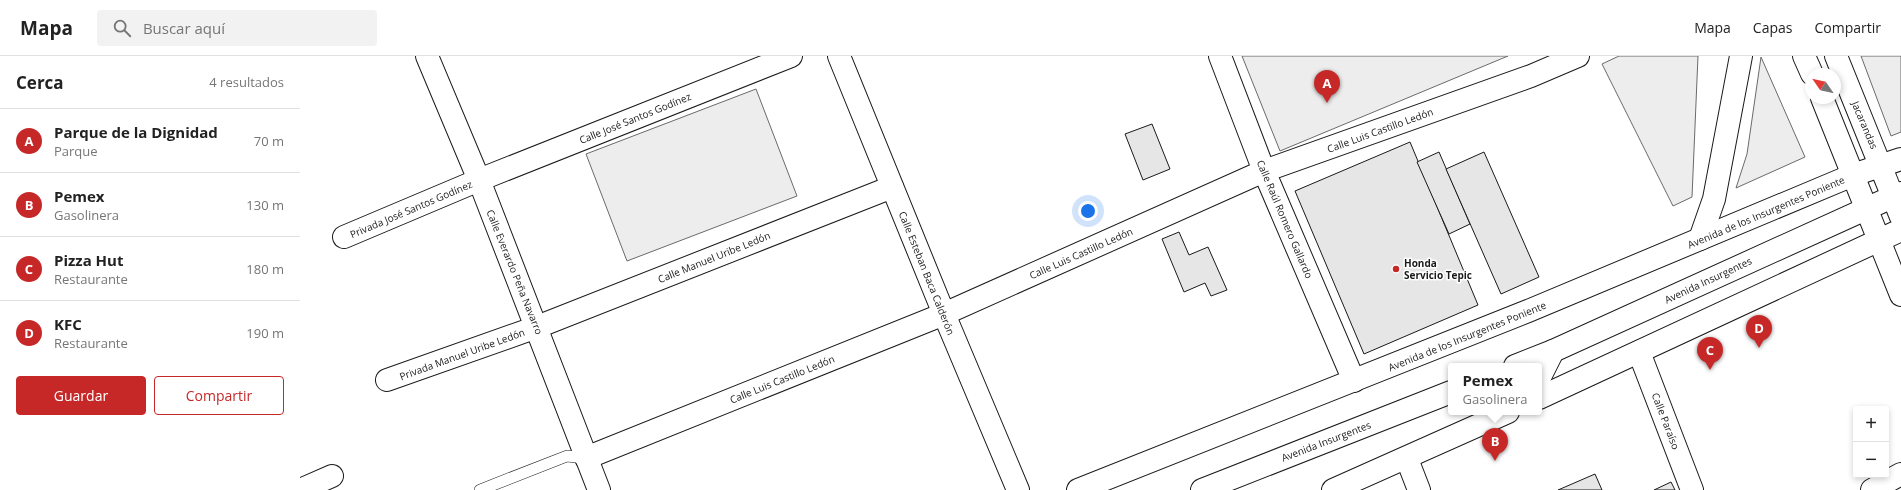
<!DOCTYPE html>
<html lang="es">
<meta charset="utf-8">
<style>
:root{--surface:#fff;--page:#f2f2f2;--text:#222;--muted:#767676;--line:#e0e0e0;--accent:#c62828}
body{margin:0;font-family:"Open Sans",sans-serif;background:var(--page);color:var(--text)}
.controls{position:absolute;right:12px;bottom:12px;display:grid;overflow:hidden;border-radius:4px;box-shadow:0 2px 6px #0003}
.controls button{width:36px;height:36px;display:grid;place-items:center;padding:0;border:0;border-bottom:1px solid var(--line);background:var(--surface);color:var(--text);font:20px sans-serif}
.compass{position:absolute;left:1505px;top:12px;width:36px;height:36px;border-radius:50%;background:var(--surface);box-shadow:0 2px 6px #0003;rotate:304deg}
.you{position:absolute;left:788px;top:155px;width:14px;height:14px;margin:-10px;border:3px solid #fff;border-radius:50%;background:#1a73e8;box-shadow:0 0 0 6px #1a73e833}
.badge{display:grid;place-items:center;width:26px;height:26px;border-radius:50%;background:var(--accent);color:#fff;font-size:13px;font-weight:700}
.pin{position:absolute;translate:-50% -33px;filter:drop-shadow(0 1px 2px #0008)}
.pin::after{content:'';position:absolute;top:21px;width:14px;height:12px;background:inherit;clip-path:polygon(0 0,100% 0,50% 100%)}
.popup{position:absolute;left:1148px;top:307px;width:94px;height:52px;box-sizing:border-box;display:grid;place-content:center;border-radius:4px;background:var(--surface);filter:drop-shadow(0 1px 3px #0005);font-size:13px;white-space:nowrap;color:var(--muted)}
.popup b{font-size:15px;color:var(--text)}
.popup::after{content:'';position:absolute;left:50%;top:100%;margin-left:-8px;border:8px solid transparent;border-top-color:var(--surface)}
.list{margin:0;padding:0;list-style:none}
h2{display:flex;justify-content:space-between;align-items:center;height:52px;margin:0;padding:0 16px;font-size:17px}
h2 small{font-size:13px;font-weight:400;color:var(--muted)}
.list li{display:grid;grid-template-columns:26px 1fr auto;gap:12px;align-items:center;box-sizing:border-box;height:64px;padding:0 16px;border-top:1px solid var(--line)}
.list b{display:block;font-size:15px;white-space:nowrap}
.list p{margin:0;font-size:13px;white-space:nowrap;color:var(--muted)}
.list em{font-size:13px;font-style:normal;color:var(--muted)}
.actions{display:flex;gap:8px;padding:12px 16px}
.actions a{flex:1;padding:9px 0;border:1px solid var(--accent);border-radius:4px;text-align:center;font-size:14px;color:var(--accent)}
.actions .main{background:var(--accent);color:#fff}
.icon{flex:none;width:22px;height:22px;fill:none;stroke:currentColor;stroke-width:2;stroke-linecap:round;stroke-linejoin:round}
.map{position:relative;flex:none;width:1601px;height:434px;overflow:hidden}
header{display:flex;align-items:center;gap:24px;box-sizing:border-box;height:56px;padding:0 20px;background:var(--surface);border-bottom:1px solid var(--line)}
header strong{font-size:19px}
nav{display:flex;gap:22px;margin-inline-start:auto;font-size:14px}
.search{width:280px;height:36px;background:var(--page);display:flex;align-items:center;gap:10px;box-sizing:border-box;padding:0 14px;border-radius:4px;color:var(--muted);font-size:15px}
main{display:flex}
aside{flex:1;background:var(--surface)}
.map>svg:first-child{display:block}
.built{fill:#ededed;stroke:#6a6a6a}
.building{fill:#e6e6e6;stroke:#1a1a1a}
.lines{fill:none;stroke-linecap:round;stroke-linejoin:round}
.service-casing{stroke:#1a1a1a;stroke-width:12}
.minor-casing{stroke:#1a1a1a;stroke-width:24}
.secondary-casing{stroke:#1a1a1a;stroke-width:24}
.primary-casing{stroke:#1a1a1a;stroke-width:24}
.trunk-casing{stroke:#1a1a1a;stroke-width:24}
.service{stroke:#fff;stroke-width:11}
.minor{stroke:#fff;stroke-width:22}
.secondary{stroke:#fff;stroke-width:22}
.primary{stroke:#fff;stroke-width:22}
.trunk{stroke:#fff;stroke-width:22}
.poi-dot{fill:#c62828;stroke:#fff;stroke-width:1.5}
.labels{text-anchor:middle;stroke-width:3;stroke-linejoin:round;paint-order:stroke}
.street-label{font-size:10px;fill:#1a1a1a;stroke:#fff}
.poi-label{font-size:10px;font-weight:bold;fill:#1a1a1a;stroke:#fff;text-anchor:start}
</style>
<header>
<strong>Mapa</strong>
<div class="search"><svg class="icon" aria-label="search" viewBox="0 0 24 24"><circle cx="10" cy="10" r="6"/><path d="M15 15l6 6"/></svg>Buscar aquí</div>
<nav><a>Mapa</a><a>Capas</a><a>Compartir</a></nav>
</header>
<main>
<aside>
<h2>Cerca<small>4 resultados</small></h2>
<ul class="list">
<li><span class="badge">A</span><div><b>Parque de la Dignidad</b><p>Parque</p></div><em>70 m</em></li>
<li><span class="badge">B</span><div><b>Pemex</b><p>Gasolinera</p></div><em>130 m</em></li>
<li><span class="badge">C</span><div><b>Pizza Hut</b><p>Restaurante</p></div><em>180 m</em></li>
<li><span class="badge">D</span><div><b>KFC</b><p>Restaurante</p></div><em>190 m</em></li>
</ul>
<div class="actions"><a class="main">Guardar</a><a>Compartir</a></div>
</aside>
<div class="map">
<svg width="1601" height="434" viewBox="0 0 1601 434">
<rect width="100%" height="100%" fill="#fff"/>
<!-- built -->
<g class="built">
<path d="M 942,0 L 1208,0 L 980,95 Z"/>
<path d="M 1319,0 L 1398,0 L 1392,141 L 1373,150 L 1302,8 Z"/>
<path d="M 1561,0 L 1601,0 L 1601,76 L 1591,80 Z"/>
<path d="M 1461,1 L 1505,101 L 1436,132 L 1447,98 Z"/>
<path d="M 456,33 L 497,140 L 327,205 L 286,98 Z"/>
</g>
<!-- building -->
<g class="building">
<path d="M 852,68 L 870,113 L 843,124 L 825,78 Z"/>
<path d="M 1110,86 L 1178,249 L 1064,298 L 995,135 Z"/>
<path d="M 1139,96 L 1170,168 L 1149,178 L 1117,106 Z"/>
<path d="M 1184,96 L 1239,221 L 1201,238 L 1146,113 Z"/>
<path d="M 879,176 L 889,199 L 908,191 L 927,234 L 911,240 L 905,227 L 884,236 L 862,183 Z"/>
<path d="M 1295,418 L 1302,434 L 1258,434 Z"/>
<path d="M 1371,426 L 1375,434 L 1354,434 Z"/>
</g>
<g class="lines">
<!-- service casing -->
<g class="service-casing">
<path id="service" d="M 180,434 L 267,400 L 286,402"/>
</g>
<!-- minor casing -->
<g class="minor-casing">
<g id="minor">
<path d="M 127,0 L 179,124 L 299,434"/>
<path d="M 539,0 L 644,258 L 718,434"/>
<path d="M 920,0 L 964,115 L 1054,325"/>
<path d="M 44,181 L 179,124 L 491,0"/>
<path d="M 1339,296 L 1392,434"/>
<path d="M 87,324 L 237,271 L 592,131"/>
<path d="M 286,402 L 644,258 L 964,115 L 1231,20 L 1278,0"/>
<path d="M 1107,403 L 1119,434"/>
<path d="M 0,434 L 32,420"/>
<path d="M 1572,434 L 1601,418"/>
</g>
</g>
<!-- secondary casing -->
<g class="secondary-casing">
<g id="secondary">
<path d="M 1504,0 L 1512,18"/>
<path d="M 1536,0 L 1601,161"/>
<path d="M 1522,42 L 1601,239"/>
</g>
</g>
<!-- primary casing -->
<g class="primary-casing">
<g id="primary">
<path d="M 1400,183 L 1414,143 L 1441,0"/>
<path d="M 1239,342 L 1601,174"/>
<path d="M 778,434 L 1228,255 L 1553,119 L 1601,103"/>
<path d="M 1033,434 L 1208,356"/>
</g>
</g>
<!-- trunk casing -->
<g class="trunk-casing">
<g id="trunk">
<path d="M 1215,310 L 1253,295 L 1601,137"/>
<path d="M 1239,323 L 1253,295"/>
<path d="M 902,434 L 1151,336"/>
</g>
</g>
<!-- service -->
<use href="#service" class="service"/>
<!-- minor -->
<use href="#minor" class="minor"/>
<!-- secondary -->
<use href="#secondary" class="secondary"/>
<!-- primary -->
<use href="#primary" class="primary"/>
<!-- trunk -->
<use href="#trunk" class="trunk"/>
</g>
<!-- markers -->
<circle class="poi-dot" cx="1096" cy="213" r="4"/>
<g class="labels">
<!-- street labels -->
<g class="street-label">
<text transform="translate(335 62) rotate(-22)" y="4">Calle José Santos Godínez</text>
<text transform="translate(1565 69) rotate(67)" y="4">Jacarandas</text>
<text transform="translate(1080 74) rotate(-20)" y="4">Calle Luis Castillo Ledón</text>
<text transform="translate(111 153) rotate(-23)" y="4">Privada José Santos Godínez</text>
<text transform="translate(1466 156) rotate(-23)" y="4">Avenida de los Insurgentes Poniente</text>
<text transform="translate(985 163) rotate(67)" y="4">Calle Raúl Romero Gallardo</text>
<text transform="translate(781 197) rotate(-24)" y="4">Calle Luis Castillo Ledón</text>
<text transform="translate(414 201) rotate(-22)" y="4">Calle Manuel Uribe Ledón</text>
<text transform="translate(215 216) rotate(68)" y="4">Calle Everardo Peña Navarro</text>
<text transform="translate(627 217) rotate(68)" y="4">Calle Esteban Baca Calderón</text>
<text transform="translate(1408 224) rotate(-25)" y="4">Avenida Insurgentes</text>
<text transform="translate(1167 280) rotate(-22)" y="4">Avenida de los Insurgentes Poniente</text>
<text transform="translate(162 298) rotate(-20)" y="4">Privada Manuel Uribe Ledón</text>
<text transform="translate(482 323) rotate(-22)" y="4">Calle Luis Castillo Ledón</text>
<text transform="translate(1366 365) rotate(69)" y="4">Calle Paraíso</text>
<text transform="translate(1026 385) rotate(-21)" y="4">Avenida Insurgentes</text>
</g>
<!-- poi labels -->
<g class="poi-label">
<text x="1104" y="211">Honda<tspan x="1104" dy="12">Servicio Tepic</tspan></text>
</g>
</g>
</svg>
<div class="controls">
<button>+</button>
<button>−</button>
</div>
<svg class="compass" viewBox="-18 -18 36 36"><path d="M0-13l5 13h-10z" fill="#e53935"/><path d="M0 13l5-13h-10z" fill="#767676"/></svg>
<div class="you"></div>
<div class="pin badge" style="left:1027px;top:47px">A</div>
<div class="pin badge" style="left:1195px;top:405px">B</div>
<div class="popup"><b>Pemex</b>Gasolinera</div>
<div class="pin badge" style="left:1410px;top:314px">C</div>
<div class="pin badge" style="left:1459px;top:292px">D</div>
</div>
</main>
